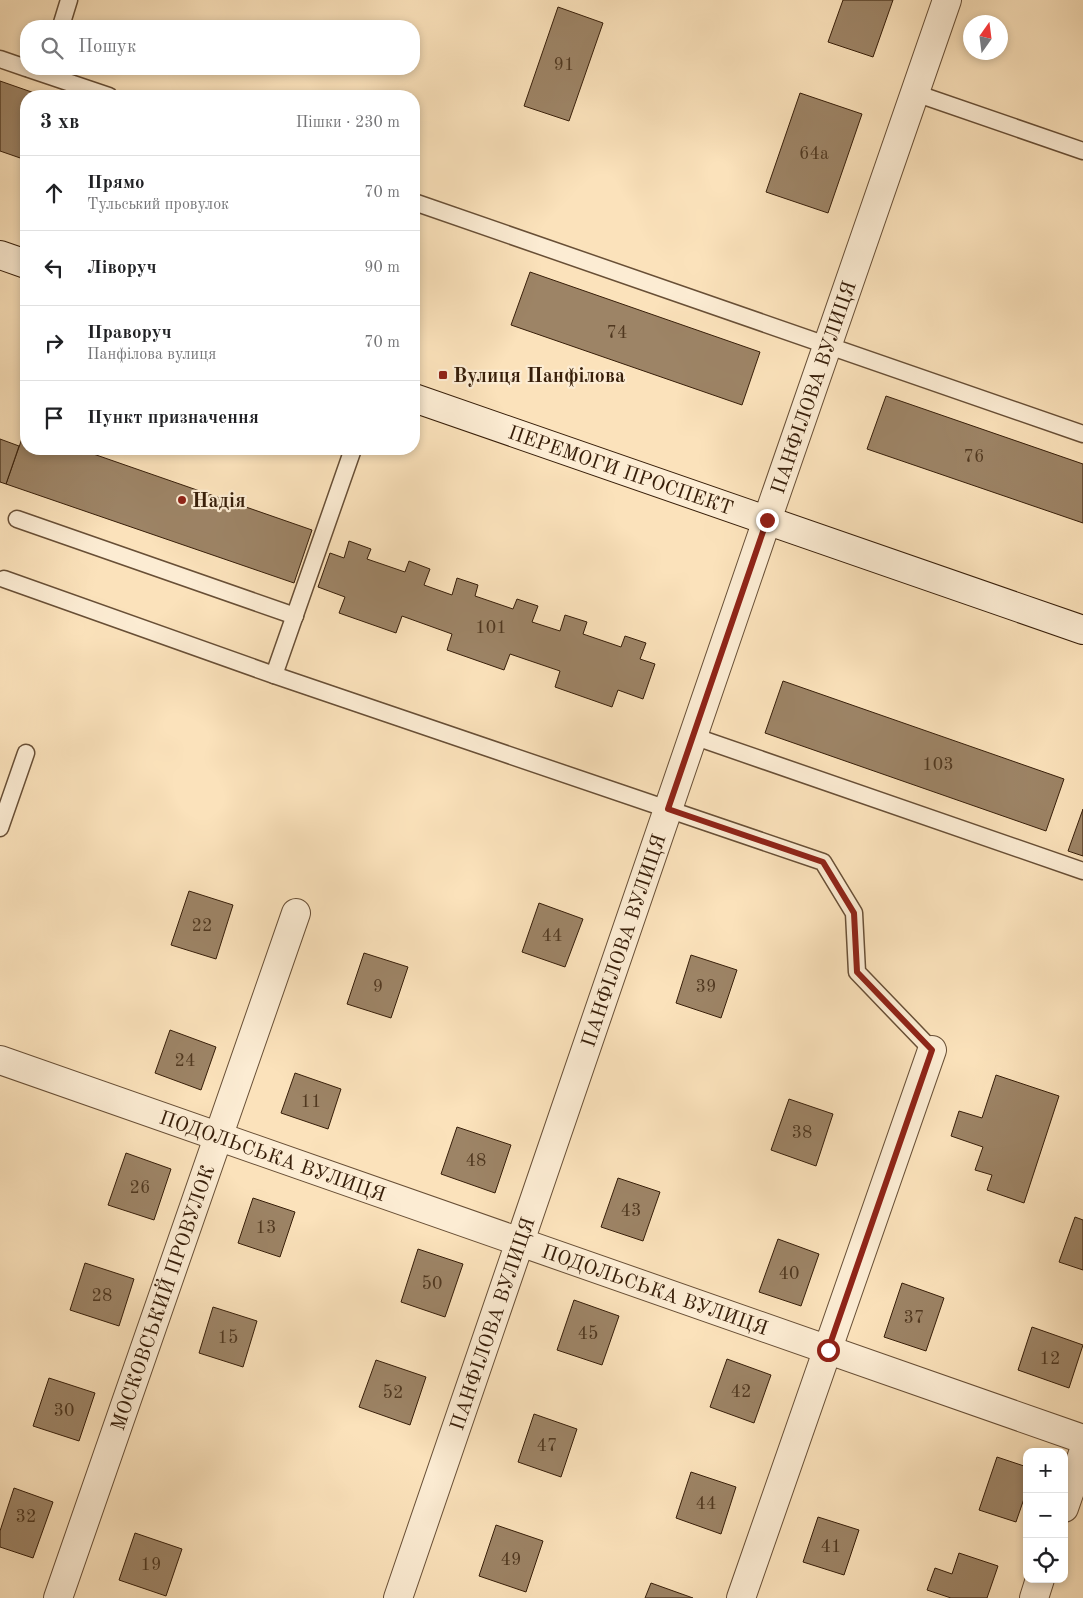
<!DOCTYPE html>
<html lang="uk">
<meta charset="utf-8">
<style>
:root{--surface:#fff;--page:#f2f2f2;--text:#202124;--muted:#757577;--line:#e0e0e0}
body{margin:0;font-family:"Old Standard TT",serif;background:var(--page);color:var(--text)}
.controls{position:absolute;right:15px;bottom:15px;display:grid;overflow:hidden;border-radius:10px;box-shadow:0 2px 8px #0003}
.controls button{width:45px;height:45px;display:grid;place-items:center;padding:0;border:0;border-bottom:1px solid var(--line);background:var(--surface);color:var(--text);font:25px sans-serif}
.compass{position:absolute;left:963px;top:15px;width:45px;height:45px;border-radius:50%;background:var(--surface);box-shadow:0 2px 8px #0003;rotate:14deg}
.stop{position:absolute;width:15px;height:15px;margin:-11px;border:4px solid #8f2418;border-radius:50%;background:#fff}
.stop.end{background:#8f2418;border-color:#fff;box-shadow:0 1px 5px #0008}
.list{margin:0;padding:0;list-style:none}
h2{display:flex;justify-content:space-between;align-items:center;height:65px;margin:0;padding:0 20px;font-size:21px}
h2 small{font-size:16px;font-weight:400;color:var(--muted)}
.list li{display:grid;grid-template-columns:32px 1fr auto;gap:15px;align-items:center;box-sizing:border-box;height:75px;padding:0 20px;border-top:1px solid var(--line)}
.list b{display:block;font-size:19px;white-space:nowrap}
.list p{margin:0;font-size:16px;white-space:nowrap;color:var(--muted)}
.list em{font-size:16px;font-style:normal;color:var(--muted)}
.icon{flex:none;width:28px;height:28px;fill:none;stroke:currentColor;stroke-width:2;stroke-linecap:round;stroke-linejoin:round}
.map{position:relative;flex:none;width:1083px;height:1598px;overflow:hidden}
.search{position:absolute;background:var(--surface);box-shadow:0 2px 8px #0003;left:20px;top:20px;width:400px;height:55px;display:flex;align-items:center;gap:12px;box-sizing:border-box;padding:0 18px;border-radius:20px;color:var(--muted);font-size:19px}
.panel{position:absolute;background:var(--surface);box-shadow:0 2px 8px #0003;left:20px;top:90px;width:400px;height:365px;border-radius:20px}
.map>svg:first-child{display:block}
.building{fill:#9d8466;stroke:#371e09}
.lines{fill:none;stroke-linecap:round;stroke-linejoin:round}
.service-casing{stroke:#684f36;stroke-width:19}
.minor-casing{stroke:#684f36;stroke-width:30}
.secondary-casing{stroke:#371e09;stroke-width:30}
.service{stroke:#fcecd3;stroke-width:16}
.minor{stroke:#fcecd3;stroke-width:28}
.secondary{stroke:#fcecd3;stroke-width:28}
.route{stroke:#8f2418;stroke-width:6}
.poi-dot{fill:#8f2418;stroke:#fcecd3;stroke-width:2}
.labels{text-anchor:middle;stroke-width:4.5;stroke-linejoin:round;paint-order:stroke}
.number-label{font-size:18px;fill:#503820}
.poi-label{font-size:20px;font-weight:bold;fill:#371e09;stroke:#fcecd3;text-anchor:start}
.street-label{font-size:20px;fill:#371e09;stroke:#fcecd3}
</style>
<div class="map">
<svg width="1083" height="1598" viewBox="0 0 1083 1598">
<rect width="100%" height="100%" fill="#fbe2bb"/>
<filter id="stains"><feTurbulence type="fractalNoise" baseFrequency=".004" numOctaves="4"/><feColorMatrix values="0 0 0 0 .2 0 0 0 0 .09 0 0 0 0 .02 0 0 0 .5 -.17"/></filter>
<radialGradient id="worn" r=".72"><stop offset=".6" stop-color="#630" stop-opacity="0"/><stop offset="1" stop-color="#630" stop-opacity=".3"/></radialGradient>
<!-- building -->
<g class="building">
<path d="M 843,0 L 893,0 L 873,57 L 828,42 Z"/>
<path d="M 558,7 L 603,23 L 569,121 L 524,106 Z"/>
<path d="M 0,81 L 43,96 L 26,96 L 26,160 L 0,151 Z"/>
<path d="M 800,93 L 862,114 L 828,213 L 766,192 Z"/>
<path d="M 530,272 L 760,352 L 742,405 L 511,325 Z"/>
<path d="M 886,396 L 1083,464 L 1083,523 L 867,449 Z"/>
<path d="M 25,430 L 26,430 L 26,449 L 79,449 L 312,530 L 294,583 L 6,484 Z"/>
<path d="M 0,439 L 19,446 L 6,484 L 0,482 Z"/>
<path d="M 349,541 L 371,549 L 367,559 L 405,572 L 409,561 L 430,569 L 424,585 L 452,595 L 457,578 L 478,585 L 475,596 L 513,609 L 517,599 L 538,606 L 532,622 L 560,631 L 565,615 L 587,622 L 583,634 L 621,647 L 625,636 L 646,643 L 640,659 L 655,664 L 643,699 L 618,690 L 612,707 L 555,687 L 560,671 L 510,654 L 504,670 L 447,650 L 452,634 L 402,616 L 396,633 L 339,613 L 345,597 L 318,587 L 330,553 L 344,558 Z"/>
<path d="M 783,681 L 1064,779 L 1046,831 L 765,733 Z"/>
<path d="M 1083,809 L 1083,856 L 1068,851 Z"/>
<path d="M 189,891 L 233,905 L 216,959 L 171,945 Z"/>
<path d="M 539,903 L 583,919 L 565,967 L 522,952 Z"/>
<path d="M 364,953 L 408,967 L 391,1018 L 347,1004 Z"/>
<path d="M 691,955 L 737,970 L 721,1018 L 676,1003 Z"/>
<path d="M 170,1030 L 216,1047 L 201,1090 L 155,1073 Z"/>
<path d="M 295,1073 L 341,1089 L 328,1129 L 281,1113 Z"/>
<path d="M 996,1075 L 1059,1096 L 1024,1203 L 987,1190 L 992,1175 L 975,1170 L 983,1147 L 951,1136 L 959,1111 L 982,1118 Z"/>
<path d="M 789,1099 L 833,1114 L 816,1166 L 771,1150 Z"/>
<path d="M 457,1127 L 511,1145 L 495,1193 L 441,1174 Z"/>
<path d="M 126,1153 L 171,1169 L 154,1220 L 108,1205 Z"/>
<path d="M 618,1178 L 660,1192 L 643,1241 L 601,1227 Z"/>
<path d="M 253,1198 L 295,1212 L 280,1257 L 238,1243 Z"/>
<path d="M 1075,1217 L 1083,1220 L 1083,1270 L 1059,1262 Z"/>
<path d="M 778,1239 L 819,1254 L 801,1306 L 759,1292 Z"/>
<path d="M 418,1249 L 463,1264 L 445,1317 L 401,1302 Z"/>
<path d="M 85,1263 L 134,1279 L 119,1326 L 70,1310 Z"/>
<path d="M 902,1283 L 944,1298 L 926,1351 L 884,1337 Z"/>
<path d="M 574,1300 L 619,1316 L 602,1365 L 557,1350 Z"/>
<path d="M 213,1307 L 257,1321 L 243,1367 L 199,1353 Z"/>
<path d="M 1032,1327 L 1083,1345 L 1069,1388 L 1018,1370 Z"/>
<path d="M 727,1359 L 771,1375 L 754,1423 L 710,1407 Z"/>
<path d="M 376,1360 L 426,1377 L 410,1425 L 359,1407 Z"/>
<path d="M 49,1378 L 95,1393 L 79,1441 L 33,1426 Z"/>
<path d="M 534,1414 L 577,1429 L 561,1477 L 518,1462 Z"/>
<path d="M 997,1457 L 1027,1467 L 1027,1490 L 1016,1522 L 979,1510 Z"/>
<path d="M 691,1472 L 736,1487 L 721,1534 L 676,1518 Z"/>
<path d="M 14,1488 L 53,1502 L 33,1558 L 0,1547 L 0,1531 Z"/>
<path d="M 818,1517 L 859,1530 L 844,1575 L 803,1562 Z"/>
<path d="M 496,1525 L 543,1541 L 526,1592 L 479,1576 Z"/>
<path d="M 135,1533 L 182,1549 L 166,1596 L 119,1580 Z"/>
<path d="M 959,1553 L 998,1566 L 987,1598 L 951,1598 L 927,1590 L 935,1568 L 952,1574 Z"/>
<path d="M 651,1583 L 693,1598 L 645,1598 Z"/>
</g>
<g class="lines">
<!-- service casing -->
<g class="service-casing">
<g id="service">
<path d="M 61,26 L 69,0"/>
<path d="M 0,59 L 26,68"/>
<path d="M 29,69 L 109,96"/>
<path d="M 915,93 L 1083,151"/>
<path d="M 414,202 L 1083,434"/>
<path d="M 17,519 L 295,616"/>
<path d="M 4,579 L 274,675 L 823,862 L 854,913 L 857,972 L 932,1050"/>
<path d="M 274,675 L 353,449"/>
<path d="M 693,736 L 1083,871"/>
<path d="M 0,828 L 26,753"/>
</g>
</g>
<!-- minor casing -->
<g class="minor-casing">
<g id="minor">
<path id="s1" d="M 0,1060 L 1083,1439"/>
<path d="M 1064,1508 L 1083,1453"/>
<path id="s2" d="M 58,1598 L 296,913"/>
<path id="s3" d="M 398,1598 L 767,520 L 947,0"/>
<path d="M 741,1598 L 932,1050"/>
<path d="M 1034,1598 L 1040,1579"/>
</g>
</g>
<!-- secondary casing -->
<g class="secondary-casing">
<g id="secondary">
<path d="M 0,255 L 26,264"/>
<path id="s4" d="M 414,398 L 1083,630"/>
</g>
</g>
<!-- service -->
<use href="#service" class="service"/>
<!-- minor -->
<use href="#minor" class="minor"/>
<!-- secondary -->
<use href="#secondary" class="secondary"/>
</g>
<g class="lines">
<!-- route -->
<path class="route" d="M 767,520 L 668,809 L 823,862 L 854,913 L 857,972 L 932,1050 L 828,1350"/>
</g>
<!-- markers -->
<g class="poi-dot">
<rect x="438" y="370" width="10" height="10" rx="2.5"/>
<circle cx="182" cy="500" r="5"/>
</g>
<g class="labels">
<!-- number labels -->
<g class="number-label">
<text x="564" y="70">91</text>
<text x="814" y="159">64а</text>
<text x="617" y="338">74</text>
<text x="974" y="462">76</text>
<text x="491" y="633">101</text>
<text x="938" y="770">103</text>
<text x="202" y="931">22</text>
<text x="552" y="941">44</text>
<text x="378" y="992">9</text>
<text x="706" y="992">39</text>
<text x="185" y="1066">24</text>
<text x="311" y="1107">11</text>
<text x="802" y="1138">38</text>
<text x="476" y="1166">48</text>
<text x="140" y="1193">26</text>
<text x="631" y="1216">43</text>
<text x="266" y="1233">13</text>
<text x="789" y="1279">40</text>
<text x="432" y="1289">50</text>
<text x="102" y="1301">28</text>
<text x="914" y="1323">37</text>
<text x="588" y="1339">45</text>
<text x="228" y="1343">15</text>
<text x="1050" y="1364">12</text>
<text x="741" y="1397">42</text>
<text x="393" y="1398">52</text>
<text x="64" y="1416">30</text>
<text x="547" y="1451">47</text>
<text x="706" y="1509">44</text>
<text x="26" y="1522">32</text>
<text x="831" y="1552">41</text>
<text x="511" y="1565">49</text>
<text x="151" y="1570">19</text>
</g>
<!-- poi labels -->
<g class="poi-label">
<text x="453" y="382">Вулиця Панфілова</text>
<text x="192" y="507">Надiя</text>
</g>
<!-- street labels -->
<g class="street-label">
<text dy="7" stroke="none"><textPath href="#s3" startOffset="1280">ПАНФІЛОВА ВУЛИЦЯ</textPath></text>
<text dy="7" stroke="none"><textPath href="#s4" startOffset="219">ПЕРЕМОГИ ПРОСПЕКТ</textPath></text>
<text dy="7" stroke="none"><textPath href="#s3" startOffset="695">ПАНФІЛОВА ВУЛИЦЯ</textPath></text>
<text dy="7" stroke="none"><textPath href="#s1" startOffset="289">ПОДОЛЬСЬКА ВУЛИЦЯ</textPath></text>
<text dy="7" stroke="none"><textPath href="#s1" startOffset="694">ПОДОЛЬСЬКА ВУЛИЦЯ</textPath></text>
<text dy="7" stroke="none"><textPath href="#s2" startOffset="318">МОСКОВСЬКИЙ ПРОВУЛОК</textPath></text>
<text dy="7" stroke="none"><textPath href="#s3" startOffset="290">ПАНФІЛОВА ВУЛИЦЯ</textPath></text>
</g>
</g>
<rect width="100%" height="100%" filter="url(#stains)"/>
<rect width="100%" height="100%" fill="url(#worn)"/>
</svg>
<div class="controls">
<button>+</button>
<button>−</button>
<button><svg class="icon" aria-label="locate" viewBox="0 0 24 24"><circle cx="12" cy="12" r="6"/><path d="M12 2v4M12 18v4M2 12h4M18 12h4"/></svg></button>
</div>
<svg class="compass" viewBox="-18 -18 36 36"><path d="M0-13l5 13h-10z" fill="#e53935"/><path d="M0 13l5-13h-10z" fill="#757577"/></svg>
<div class="stop" style="left:828px;top:1350px"></div>
<div class="stop end" style="left:767px;top:520px"></div>
<div class="search"><svg class="icon" aria-label="search" viewBox="0 0 24 24"><circle cx="10" cy="10" r="6"/><path d="M15 15l6 6"/></svg>Пошук</div>
<section class="panel">
<h2>3 хв<small>Пішки · 230 m</small></h2>
<ul class="list">
<li><svg class="icon" aria-label="ahead" viewBox="0 0 24 24"><path d="M12 20V5M6 11l6-6 6 6"/></svg><div><b>Прямо</b><p>Тульський провулок</p></div><em>70 m</em></li>
<li><svg class="icon" aria-label="left" viewBox="0 0 24 24"><path d="M17 20v-9H6M10 6l-5 5 5 5"/></svg><div><b>Ліворуч</b></div><em>90 m</em></li>
<li><svg class="icon" aria-label="right" viewBox="0 0 24 24"><path d="M7 20v-9h11M14 6l5 5-5 5"/></svg><div><b>Праворуч</b><p>Панфілова вулиця</p></div><em>70 m</em></li>
<li><svg class="icon" aria-label="arrive" viewBox="0 0 24 24"><path d="M6 21V4h12l-3 4 3 4H6"/></svg><div><b>Пункт призначення</b></div></li>
</ul>
</section>
</div>
